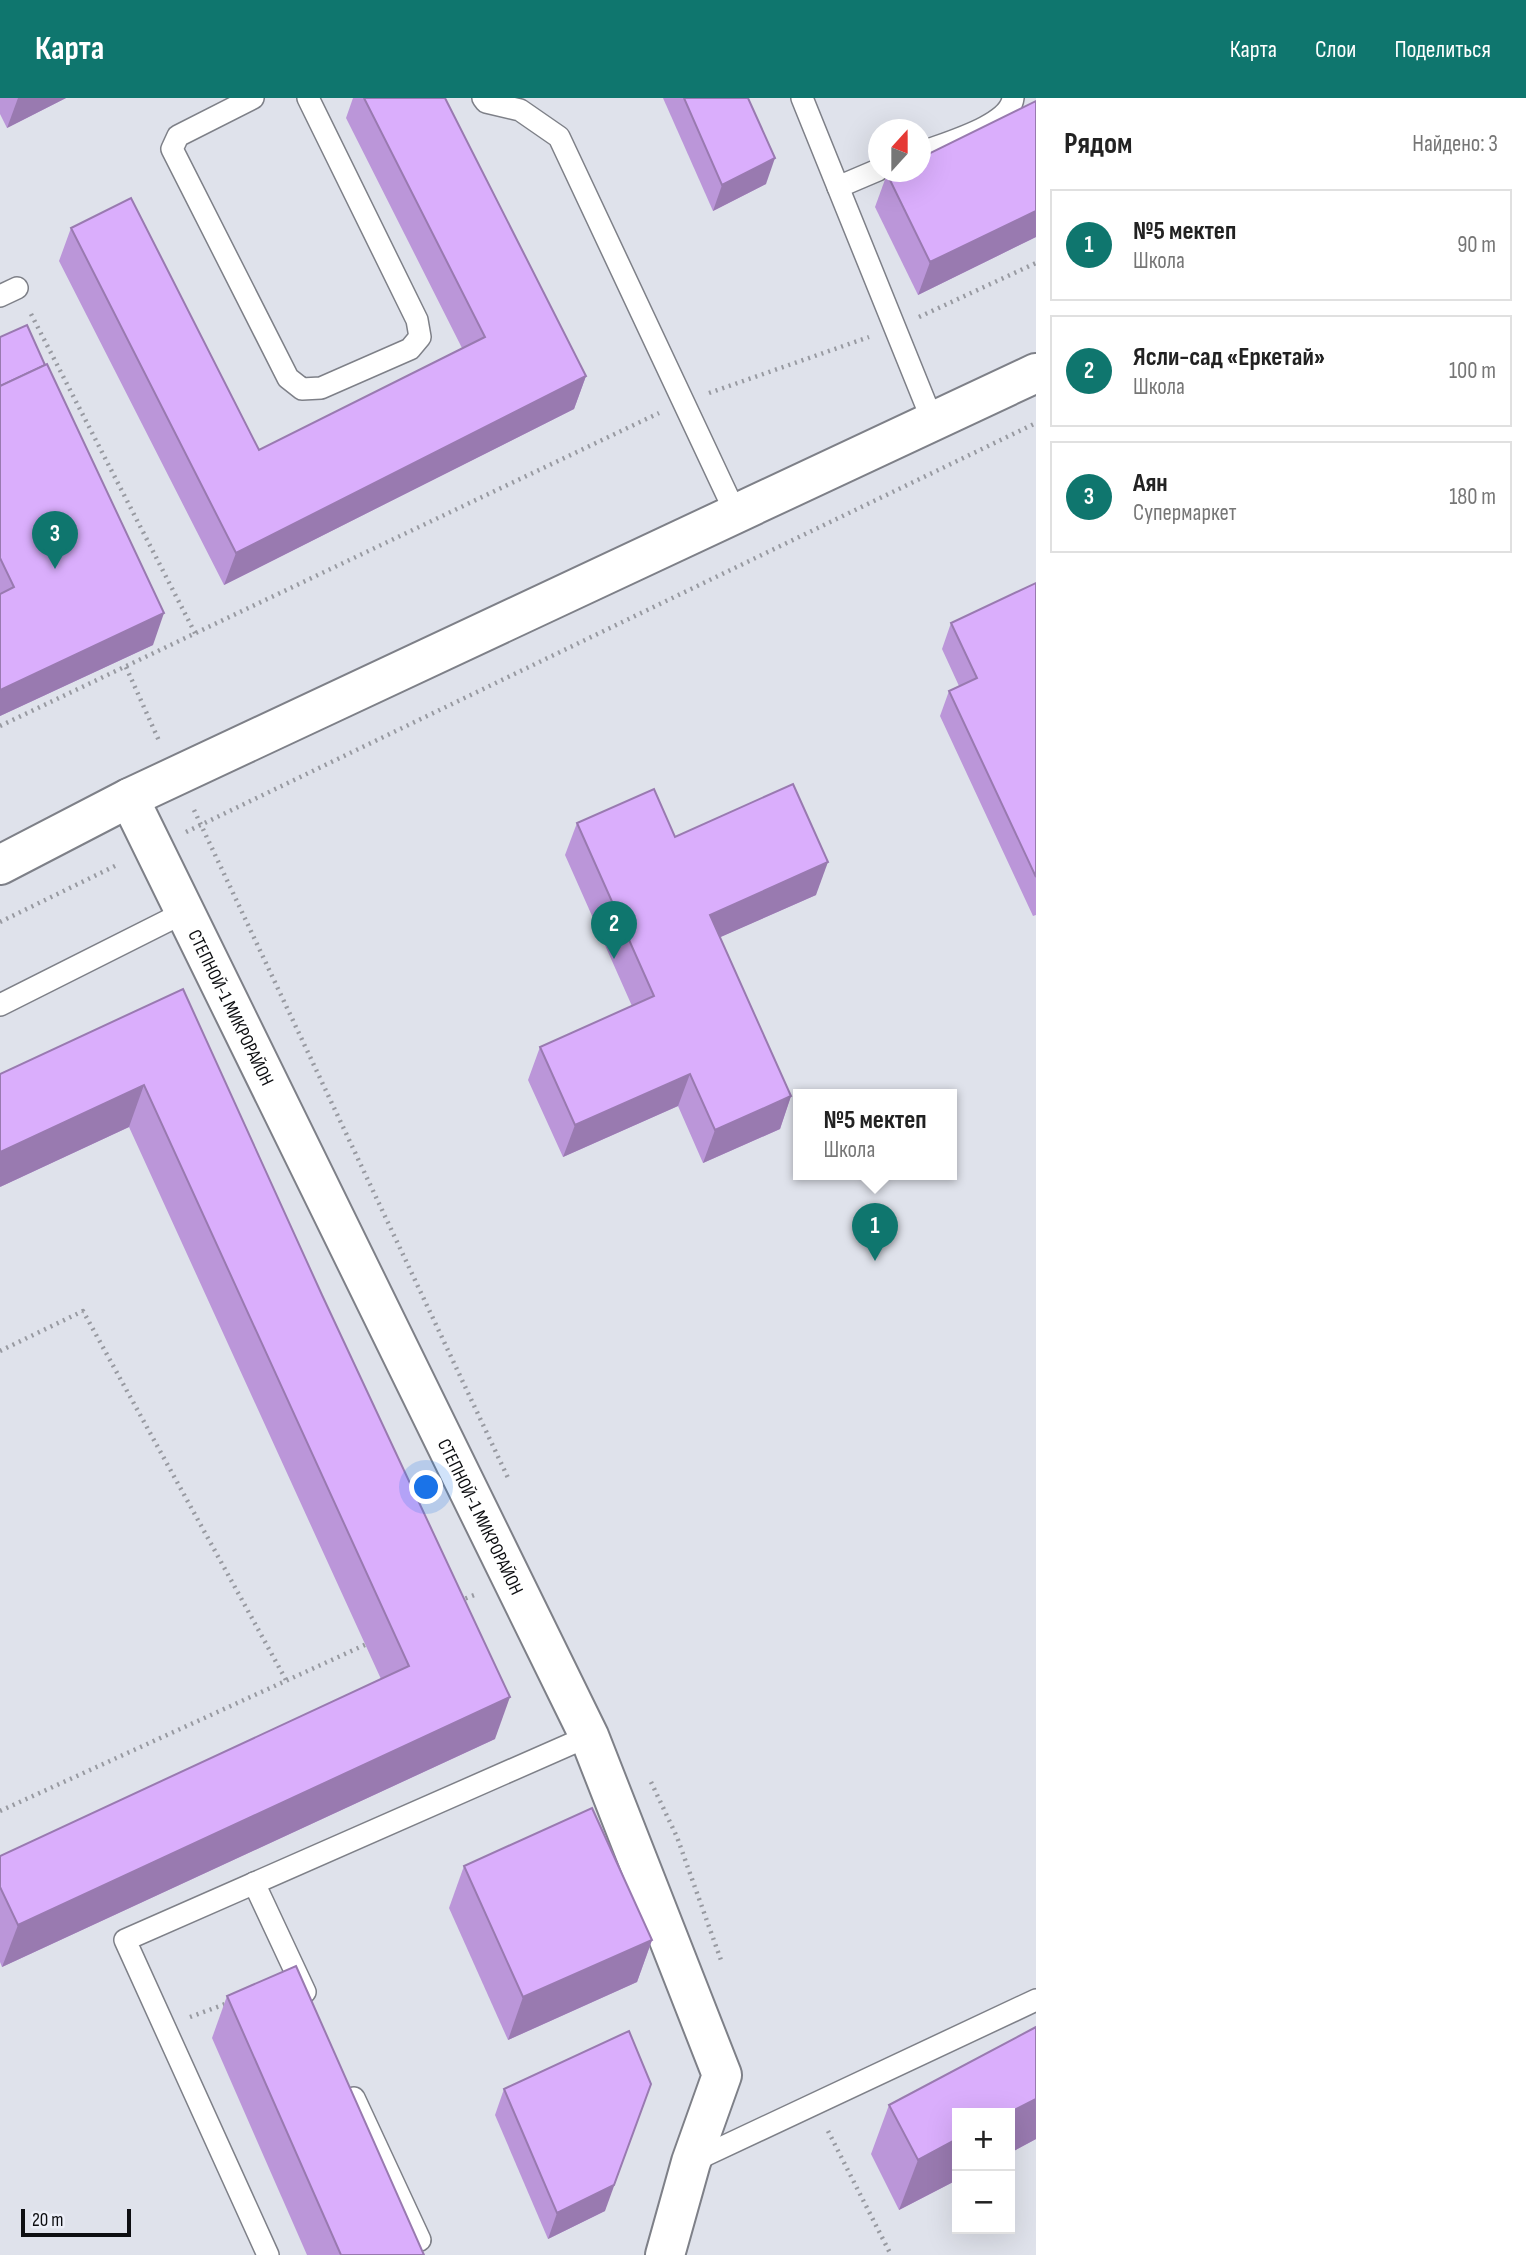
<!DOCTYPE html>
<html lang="ru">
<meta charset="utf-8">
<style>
:root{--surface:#fff;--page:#f6f6f6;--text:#222;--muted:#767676;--line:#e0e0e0;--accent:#0f766e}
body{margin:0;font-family:"Sofia Sans Condensed",sans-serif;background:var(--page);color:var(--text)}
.controls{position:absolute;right:21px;bottom:21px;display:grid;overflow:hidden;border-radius:0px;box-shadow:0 7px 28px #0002}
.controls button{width:63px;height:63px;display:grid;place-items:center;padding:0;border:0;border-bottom:2px solid var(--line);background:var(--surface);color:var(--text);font:35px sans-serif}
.compass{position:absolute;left:868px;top:21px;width:63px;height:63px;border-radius:50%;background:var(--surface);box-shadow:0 7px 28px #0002;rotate:21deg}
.scale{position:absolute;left:21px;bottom:18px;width:110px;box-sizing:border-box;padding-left:7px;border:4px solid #0d0e11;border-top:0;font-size:19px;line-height:24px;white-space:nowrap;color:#0d0e11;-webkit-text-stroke:5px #eceff8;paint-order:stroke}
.you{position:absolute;left:427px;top:1390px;width:24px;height:24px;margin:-18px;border:5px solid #fff;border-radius:50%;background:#1a73e8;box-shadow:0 0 0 10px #1a73e833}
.badge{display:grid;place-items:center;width:46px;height:46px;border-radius:50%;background:var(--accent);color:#fff;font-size:23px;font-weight:700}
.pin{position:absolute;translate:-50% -58px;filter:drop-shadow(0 2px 4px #0008)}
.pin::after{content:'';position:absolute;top:37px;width:24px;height:21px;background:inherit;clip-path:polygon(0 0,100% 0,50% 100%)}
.popup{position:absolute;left:793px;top:991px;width:164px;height:91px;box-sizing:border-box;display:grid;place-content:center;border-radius:0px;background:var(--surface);filter:drop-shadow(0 2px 5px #0005);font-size:23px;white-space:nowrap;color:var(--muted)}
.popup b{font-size:26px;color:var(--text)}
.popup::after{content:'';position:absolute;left:50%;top:100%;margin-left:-14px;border:14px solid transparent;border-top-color:var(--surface)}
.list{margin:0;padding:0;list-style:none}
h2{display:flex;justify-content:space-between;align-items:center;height:91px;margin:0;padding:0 28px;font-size:30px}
h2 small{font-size:23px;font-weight:400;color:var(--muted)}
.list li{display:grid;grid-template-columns:46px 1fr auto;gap:21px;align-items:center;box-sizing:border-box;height:112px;margin:0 14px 14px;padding:0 14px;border:2px solid var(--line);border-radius:0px}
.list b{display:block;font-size:26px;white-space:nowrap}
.list p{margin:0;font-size:23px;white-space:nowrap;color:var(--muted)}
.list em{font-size:23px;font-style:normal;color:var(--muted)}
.map{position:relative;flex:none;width:1036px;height:2157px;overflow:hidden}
header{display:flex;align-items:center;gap:42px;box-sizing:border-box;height:98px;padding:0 35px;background:var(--accent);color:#fff}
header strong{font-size:33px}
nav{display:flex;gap:38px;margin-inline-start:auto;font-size:24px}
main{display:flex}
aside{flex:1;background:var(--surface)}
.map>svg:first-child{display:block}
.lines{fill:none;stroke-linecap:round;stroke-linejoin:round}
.service-casing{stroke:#7e8088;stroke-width:24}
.minor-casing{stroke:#7e8088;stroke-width:42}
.tertiary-casing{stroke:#7e8088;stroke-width:42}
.path{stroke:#989aa1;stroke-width:4.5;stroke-dasharray:2 5;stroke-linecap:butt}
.service{stroke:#fff;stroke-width:21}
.minor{stroke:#fff;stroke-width:38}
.tertiary{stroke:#fff;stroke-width:38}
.wall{fill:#bb96d9}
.shaded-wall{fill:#997ab0}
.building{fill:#daaefc;stroke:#997ab0;stroke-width:2}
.labels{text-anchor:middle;stroke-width:6;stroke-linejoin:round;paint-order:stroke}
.street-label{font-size:19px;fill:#0d0e11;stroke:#eceff8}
</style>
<header>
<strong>Карта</strong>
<nav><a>Карта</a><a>Слои</a><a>Поделиться</a></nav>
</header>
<main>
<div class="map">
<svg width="1036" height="2157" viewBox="0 0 1036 2157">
<rect width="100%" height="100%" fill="#dfe2eb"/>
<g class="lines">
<!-- service casing -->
<g class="service-casing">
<g id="service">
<path d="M 253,0 L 178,38 L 172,51 L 288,280 L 302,291 L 321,290 L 410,251 L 420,239 L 417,222 L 308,0"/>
<path d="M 483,0 L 486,4 L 520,12 L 559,39 L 736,416"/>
<path d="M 802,0 L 933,324"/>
<path d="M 920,55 C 945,45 1010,28 1013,0"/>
<path d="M 838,89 L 878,72"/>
<path d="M 0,198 L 17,190"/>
<path d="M 0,907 L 185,814"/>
<path d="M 254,1785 L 305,1894"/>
<path d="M 354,2000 L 420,2142"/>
<path d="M 691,2064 L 1036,1902"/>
<path d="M 268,2157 L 125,1842 L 589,1638"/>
</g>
</g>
<!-- minor casing -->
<g class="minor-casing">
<g id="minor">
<path id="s1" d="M 129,700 L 589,1638 L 722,1977 L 691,2064 L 665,2157"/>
</g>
</g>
<!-- tertiary casing -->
<g class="tertiary-casing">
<path id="tertiary" d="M 0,767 L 129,700 L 1036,275"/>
</g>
<!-- path -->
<g class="path">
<path d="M 31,216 L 196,537"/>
<path d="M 919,219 L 1036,165"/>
<path d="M 709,295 L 869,239"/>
<path d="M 126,569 L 160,645"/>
<path d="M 0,628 L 659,315"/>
<path d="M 194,712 L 509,1382"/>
<path d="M 186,734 L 1036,325"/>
<path d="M 0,824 L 119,766"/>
<path d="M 0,1253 L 83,1213 L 286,1582"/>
<path d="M 459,1503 L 477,1496"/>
<path d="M 651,1684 L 677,1739 L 722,1865"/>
<path d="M 0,1713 L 369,1545"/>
<path d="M 190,1919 L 228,1905"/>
<path d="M 828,2033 L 891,2157"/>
</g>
<!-- service -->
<use href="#service" class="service"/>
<!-- minor -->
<use href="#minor" class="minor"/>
<!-- tertiary -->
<use href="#tertiary" class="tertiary"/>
</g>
<!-- wall -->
<g class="wall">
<path d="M 0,0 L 66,0 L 7,30 L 0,16 Z"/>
<path d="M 353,0 L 445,0 L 586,278 L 574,311 L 224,487 L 59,163 L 71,130 L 259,352 L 462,250 L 346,20 Z"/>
<path d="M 663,0 L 748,0 L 766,86 L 713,113 Z"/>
<path d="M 1036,3 L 1036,139 L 918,197 L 875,109 L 887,76 Z"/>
<path d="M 0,239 L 153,547 L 0,618 Z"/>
<path d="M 1036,485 L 1036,817 L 1033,818 L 940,618 L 949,593 L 959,588 L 942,551 L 951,525 Z"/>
<path d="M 577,725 L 675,739 L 816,797 L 720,839 L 791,998 L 780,1031 L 703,1065 L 678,1008 L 563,1059 L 528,982 L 540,949 L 632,908 L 565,757 Z"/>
<path d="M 183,891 L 495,1641 L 2,1869 L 0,1864 L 0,1758 L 381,1581 L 129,1029 L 0,1089 Z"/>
<path d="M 464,1768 L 652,1842 L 637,1884 L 508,1942 L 449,1810 Z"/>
<path d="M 227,1898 L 424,2157 L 307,2157 L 212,1940 Z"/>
<path d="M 1036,1929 L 1036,2041 L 1010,2055 L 1010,2015 L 957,2015 L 957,2082 L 899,2112 L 871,2056 L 889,2007 Z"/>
<path d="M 504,1991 L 605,2113 L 548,2141 L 495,2017 Z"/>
</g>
<!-- shaded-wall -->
<g class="shaded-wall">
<path d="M 18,0 L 66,0 L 7,30 Z"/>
<path d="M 775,60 L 766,86 L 713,113 L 722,87 Z"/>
<path d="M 1036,113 L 1036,139 L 918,197 L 930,164 Z"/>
<path d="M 586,278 L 574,311 L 224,487 L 236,455 Z"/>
<path d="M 164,515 L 153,547 L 0,618 L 0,592 Z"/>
<path d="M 828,764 L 816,797 L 698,849 L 710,817 Z"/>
<path d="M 690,976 L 678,1008 L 563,1059 L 575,1027 Z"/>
<path d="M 144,987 L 129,1029 L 0,1089 L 0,1054 Z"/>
<path d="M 791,998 L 780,1031 L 703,1065 L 715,1032 Z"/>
<path d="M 510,1599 L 495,1641 L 2,1869 L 18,1827 Z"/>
<path d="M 652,1842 L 637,1884 L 508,1942 L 523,1899 Z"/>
<path d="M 651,1986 L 605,2113 L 548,2141 L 557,2115 Z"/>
<path d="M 1036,2001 L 1036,2041 L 1010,2055 L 1010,2015 L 1008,2015 Z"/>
<path d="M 957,2041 L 957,2082 L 899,2112 L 918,2062 Z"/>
</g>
<!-- building -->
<g class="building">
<path d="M 364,0 L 445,0 L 586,278 L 236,455 L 71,130 L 131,100 L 259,352 L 485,239 Z"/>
<path d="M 684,0 L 748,0 L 775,60 L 722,87 Z"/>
<path d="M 1036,3 L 1036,113 L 930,164 L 887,76 L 892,74 L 920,74 L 920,60 Z"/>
<path d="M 27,227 L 45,267 L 0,288 L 0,239 Z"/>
<path d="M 47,266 L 164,515 L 0,592 L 0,496 L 14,489 L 0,460 L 0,288 Z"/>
<path d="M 1036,485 L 1036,779 L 949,593 L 977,580 L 951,525 Z"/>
<path d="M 793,686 L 828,764 L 710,817 L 791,998 L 715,1032 L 690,976 L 575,1027 L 540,949 L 654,898 L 577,725 L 654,691 L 675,739 Z"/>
<path d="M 183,891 L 322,1197 L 510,1599 L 18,1827 L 0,1789 L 0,1758 L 409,1568 L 144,987 L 0,1054 L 0,976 Z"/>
<path d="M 592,1710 L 652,1842 L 523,1899 L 464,1768 Z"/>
<path d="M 296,1868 L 424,2157 L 341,2157 L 227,1898 Z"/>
<path d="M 1036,1929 L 1036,2001 L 1008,2015 L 957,2015 L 957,2041 L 918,2062 L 889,2007 Z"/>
<path d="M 629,1933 L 651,1986 L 614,2087 L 557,2115 L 504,1991 Z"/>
</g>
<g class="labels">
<!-- street labels -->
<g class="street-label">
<text dy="7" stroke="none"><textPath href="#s1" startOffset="233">СТЕПНОЙ-1 МИКРОРАЙОН</textPath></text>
<text dy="7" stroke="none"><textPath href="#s1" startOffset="800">СТЕПНОЙ-1 МИКРОРАЙОН</textPath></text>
</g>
</g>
</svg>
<div class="controls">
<button>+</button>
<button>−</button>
</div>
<svg class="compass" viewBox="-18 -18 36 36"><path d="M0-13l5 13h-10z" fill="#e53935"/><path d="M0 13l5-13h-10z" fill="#767676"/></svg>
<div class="scale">20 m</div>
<div class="you"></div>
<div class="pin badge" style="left:875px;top:1163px">1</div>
<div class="popup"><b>№5 мектеп</b>Школа</div>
<div class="pin badge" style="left:614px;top:861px">2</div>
<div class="pin badge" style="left:55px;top:471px">3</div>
</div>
<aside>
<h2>Рядом<small>Найдено: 3</small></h2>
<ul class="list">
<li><span class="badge">1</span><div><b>№5 мектеп</b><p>Школа</p></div><em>90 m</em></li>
<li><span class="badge">2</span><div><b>Ясли-сад «Еркетай»</b><p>Школа</p></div><em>100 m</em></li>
<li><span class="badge">3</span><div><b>Аян</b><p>Супермаркет</p></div><em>180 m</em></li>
</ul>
</aside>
</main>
